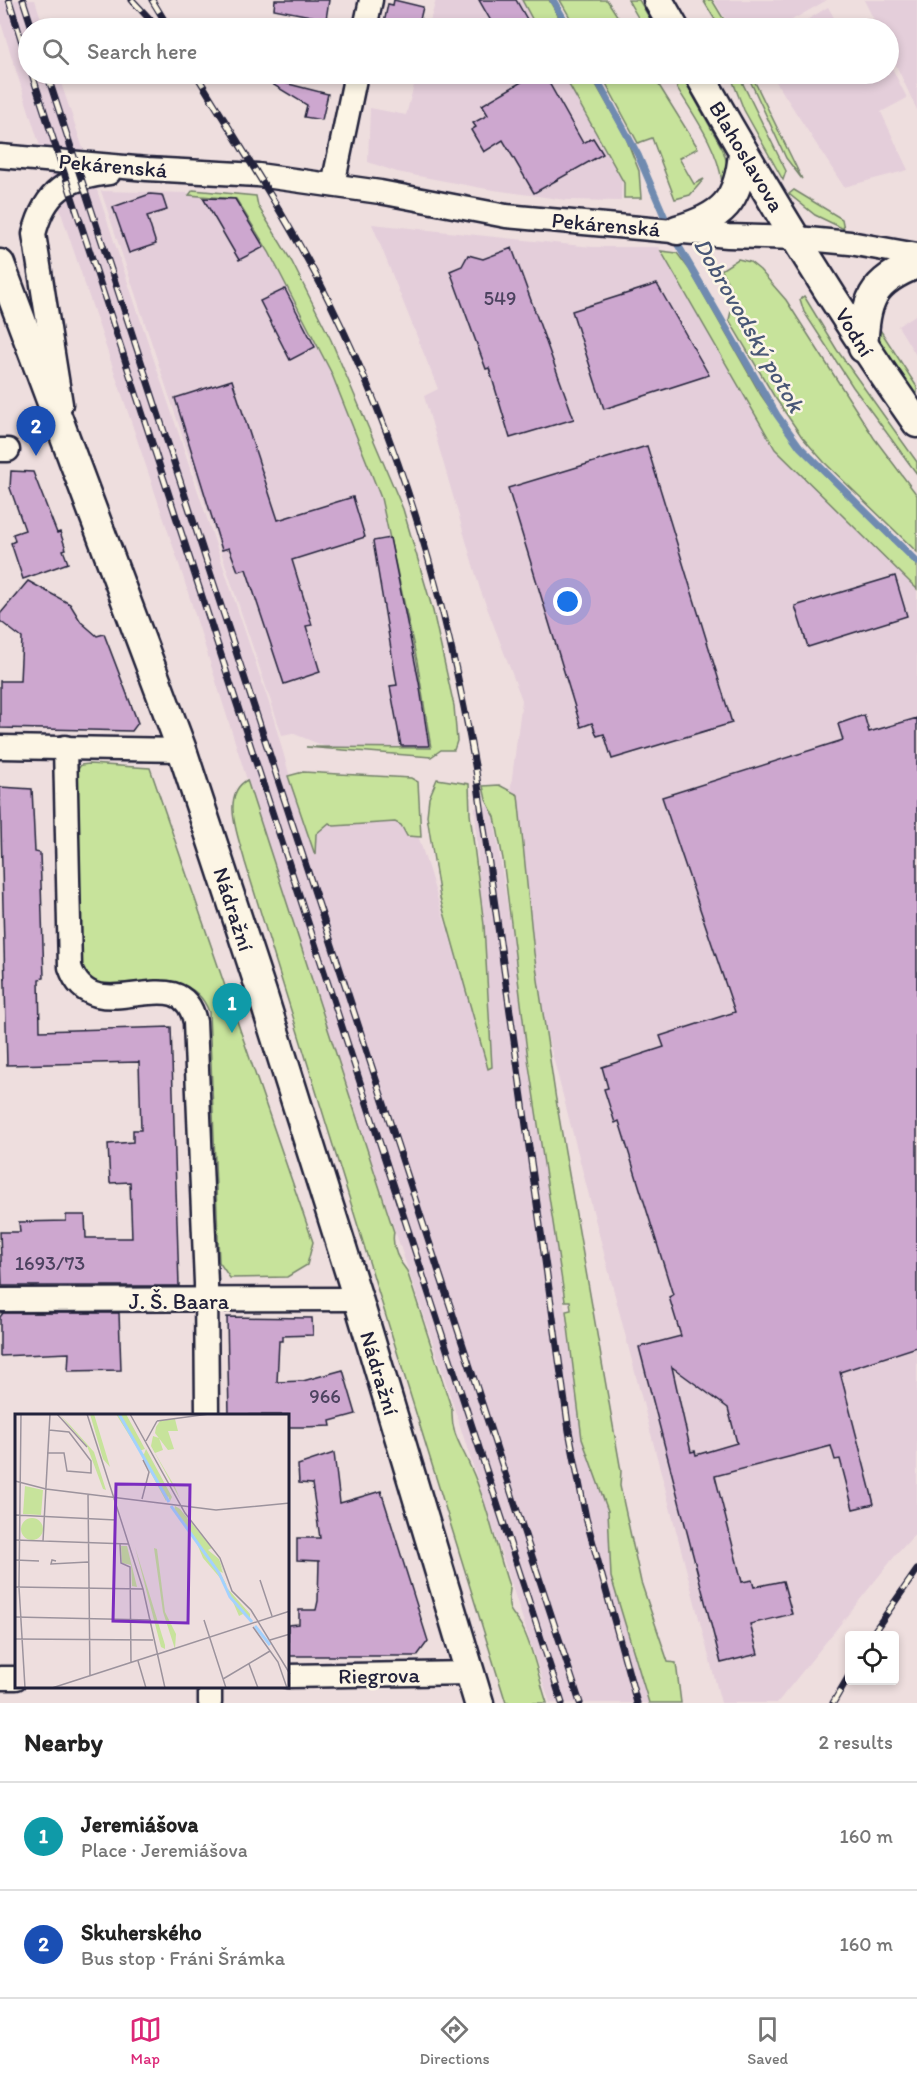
<!DOCTYPE html>
<meta charset="utf-8">
<style>
:root{--surface:#fff;--page:#f6f6f6;--text:#222;--muted:#767676;--line:#e0e0e0;--accent:#db2777}
body{margin:0;font-family:Itim,sans-serif;background:var(--page);color:var(--text)}
.controls{position:absolute;right:18px;bottom:18px;display:grid;overflow:hidden;border-radius:6px;box-shadow:0 3px 9px #0003}
.controls button{width:54px;height:54px;display:grid;place-items:center;padding:0;border:0;border-bottom:2px solid var(--line);background:var(--surface);color:var(--text);font:30px sans-serif}
.you{position:absolute;left:568px;top:602px;width:21px;height:21px;margin:-15px;border:4px solid #fff;border-radius:50%;background:#1a73e8;box-shadow:0 0 0 9px #1a73e833}
.badge{display:grid;place-items:center;width:39px;height:39px;border-radius:50%;background:var(--accent);color:#fff;font-size:20px;font-weight:700}
.pin{position:absolute;translate:-50% -50px;filter:drop-shadow(0 2px 3px #0008)}
.pin::after{content:'';position:absolute;top:32px;width:21px;height:18px;background:inherit;clip-path:polygon(0 0,100% 0,50% 100%)}
.list{margin:0;padding:0;list-style:none}
h2{display:flex;justify-content:space-between;align-items:center;height:78px;margin:0;padding:0 24px;font-size:26px}
h2 small{font-size:20px;font-weight:400;color:var(--muted)}
.list li{display:grid;grid-template-columns:39px 1fr auto;gap:18px;align-items:center;box-sizing:border-box;height:108px;padding:0 24px;border-top:2px solid var(--line)}
.list b{display:block;font-size:22px;white-space:nowrap}
.list p{margin:0;font-size:20px;white-space:nowrap;color:var(--muted)}
.list em{font-size:20px;font-style:normal;color:var(--muted)}
.icon{flex:none;width:33px;height:33px;fill:none;stroke:currentColor;stroke-width:2;stroke-linecap:round;stroke-linejoin:round}
.map{position:relative;flex:none;width:917px;height:1703px;overflow:hidden}
.search{position:absolute;background:var(--surface);box-shadow:0 3px 9px #0003;left:18px;right:18px;top:18px;height:66px;display:flex;align-items:center;gap:15px;box-sizing:border-box;padding:0 21px;border-radius:33px;color:var(--muted);font-size:22px}
.sheet{height:294px;background:var(--surface)}
nav{display:flex;justify-content:space-around;align-items:center;box-sizing:border-box;height:84px;border-top:2px solid var(--line);background:var(--surface);font-size:16px;color:var(--muted)}
nav a{display:grid;justify-items:center;gap:3px}
nav .on{color:var(--accent)}
.map>svg:first-child{display:block}
.built{fill:#e4ceda}
.green{fill:#c7e39b;stroke:#74826b;stroke-width:1.5}
.lines{fill:none;stroke-linecap:round;stroke-linejoin:round}
.stream{stroke:#6f8bb0;stroke-width:7}
.building{fill:#cda7cf;stroke:#22223b;stroke-width:1.5;fill-rule:evenodd}
.minor-casing{stroke:#22223b;stroke-width:27}
.major-casing{stroke:#22223b;stroke-width:33}
.minor{stroke:#fcf5e5;stroke-width:22}
.major{stroke:#fcf5e5;stroke-width:28}
.rail-casing{stroke:#22223b;stroke-width:7}
.rail{stroke:#fcf5e5;stroke-width:4.5;stroke-dasharray:14;stroke-linecap:butt}
.labels{text-anchor:middle;stroke-width:5;stroke-linejoin:round;paint-order:stroke}
.number-label{font-size:20px;fill:#4d4360}
.street-label{font-size:22px;fill:#22223b;stroke:#fcf5e5}
.water-label{font-size:24px;font-style:italic;fill:#495776;stroke:#fcf5e5}
.inset-river{fill:none;stroke:#a3d1fe;stroke-width:3}
.inset-road{fill:none;stroke:#9c939d;stroke-width:1.5}
.view{fill:#7b2cbf;fill-opacity:0.15;stroke:#7b2cbf;stroke-width:3}
.inset-edge{fill:none;stroke:#22223b;stroke-width:3}
</style>
<div class="map">
<svg width="917" height="1703" viewBox="0 0 917 1703">
<rect width="100%" height="100%" fill="#eedede"/>
<filter id="ink" filterUnits="userSpaceOnUse"><feTurbulence type="fractalNoise" baseFrequency=".0167" numOctaves="2"/><feDisplacementMap in="SourceGraphic" scale="12" xChannelSelector="R" yChannelSelector="G"/><feConvolveMatrix kernelMatrix="1 2 1 2 8 2 1 2 1" color-interpolation-filters="sRGB"/></filter>
<g filter="url(#ink)">
<!-- built -->
<g class="built">
<path d="M 0,0 L 35,0 L 44,28 L 28,28 L 28,74 L 58,74 L 271,709 L 298,806 L 405,793 L 490,1068 L 475,808 L 492,806 L 533,1071 L 579,1416 L 663,1703 L 550,1703 L 434,1346 L 309,977 L 180,567 L 65,225 L 0,20 Z"/>
<path d="M 436,0 L 524,0 L 540,28 L 428,28 Z"/>
<path d="M 714,0 L 827,0 L 778,28 L 731,28 Z"/>
<path d="M 864,0 L 917,0 L 917,110 L 889,50 L 888,28 L 878,28 Z"/>
<path d="M 828,7 L 840,28 L 794,28 Z"/>
<path d="M 889,62 L 907,98 L 881,112 L 908,170 L 844,187 L 771,74 L 888,74 Z"/>
<path d="M 417,74 L 566,74 L 622,171 L 621,201 L 566,200 L 487,189 L 397,172 L 368,162 L 370,108 L 406,115 Z"/>
<path d="M 101,191 L 235,194 L 280,268 L 329,361 L 388,503 L 436,752 L 334,750 L 292,733 L 282,735 Z"/>
<path d="M 372,224 L 592,247 L 659,247 L 775,449 L 917,589 L 917,1532 L 895,1556 L 777,1703 L 721,1703 L 529,965 L 509,801 L 522,700 L 480,589 L 424,396 L 438,389 Z"/>
<path d="M 917,314 L 917,357 L 898,326 Z"/>
</g>
<!-- green -->
<g class="green">
<path d="M 522,0 L 549,0 L 565,28 L 537,28 Z"/>
<path d="M 560,0 L 607,0 L 625,28 L 576,28 Z"/>
<path d="M 628,0 L 639,0 L 655,28 L 644,28 Z"/>
<path d="M 703,0 L 712,0 L 729,28 L 720,28 Z"/>
<path d="M 563,74 L 590,74 L 626,138 L 639,171 L 641,198 L 624,198 L 624,183 Z"/>
<path d="M 601,74 L 652,74 L 698,148 L 679,158 L 694,184 L 704,179 L 690,195 L 675,199 L 652,138 L 638,143 Z"/>
<path d="M 669,74 L 681,74 L 723,150 L 729,170 L 722,182 C 717,143 688,108 669,74 Z"/>
<path d="M 730,74 L 738,74 L 786,171 L 783,180 L 744,110 Z"/>
<path d="M 747,74 L 751,74 L 802,179 L 786,158 Z"/>
<path d="M 193,190 L 256,196 L 258,206 L 292,262 L 331,340 L 403,509 L 433,611 L 454,706 L 457,741 L 454,750 L 441,750 L 431,757 L 306,747 L 431,748 L 417,661 L 381,498 L 331,372 L 269,252 L 236,199 L 189,195 Z"/>
<path d="M 794,190 L 842,219 L 844,229 L 815,215 L 789,194 Z"/>
<path d="M 661,251 L 677,253 L 689,269 L 761,395 L 798,448 L 917,565 L 917,589 L 775,449 Z"/>
<path d="M 738,259 L 750,262 L 760,270 L 786,300 L 874,438 L 917,495 L 917,552 L 824,462 L 802,437 L 774,396 L 729,320 L 733,303 L 730,287 L 721,270 Z"/>
<path d="M 804,296 L 837,350 L 917,462 L 917,474 L 853,387 L 804,312 L 800,299 Z"/>
<path d="M 875,322 L 917,387 L 917,401 L 879,344 Z"/>
<path d="M 89,764 L 150,768 L 313,1242 L 307,1265 L 287,1277 L 230,1278 L 219,1262 L 209,1012 C 192,963 131,990 91,982 L 76,963 L 76,772 L 81,765 Z"/>
<path d="M 303,772 L 411,778 L 418,782 L 421,837 L 407,836 L 401,825 L 395,822 L 334,826 L 329,823 L 316,834 L 315,855 L 288,776 Z"/>
<path d="M 437,779 L 469,784 L 470,814 L 484,925 L 492,1067 L 488,1069 L 440,898 L 427,816 L 429,798 Z"/>
<path d="M 247,780 L 394,1232 C 391,1247 398,1260 407,1271 L 452,1410 C 451,1434 461,1445 470,1466 C 487,1502 497,1551 510,1589 C 506,1615 512,1609 522,1627 C 533,1647 539,1680 547,1703 L 506,1703 L 245,862 C 239,838 220,795 247,780 Z"/>
<path d="M 499,785 L 518,795 L 534,953 L 556,1100 L 621,1471 L 620,1486 L 641,1582 L 668,1662 L 676,1663 L 681,1703 L 649,1703 L 611,1577 L 608,1511 L 582,1439 L 566,1311 L 571,1310 L 570,1301 L 565,1301 L 528,1059 L 503,859 L 495,817 L 486,800 L 483,786 Z"/>
</g>
<g class="lines">
<!-- stream -->
<g class="stream">
<path d="M 553,0 L 569,28"/>
<path d="M 594,74 L 638,155 L 668,225"/>
<path d="M 674,238 L 777,415 L 800,447 L 917,562"/>
</g>
</g>
<!-- building -->
<g class="building">
<path d="M 275,0 L 329,0 L 326,19 L 274,9 Z"/>
<path d="M 394,0 L 423,7 L 418,28 L 383,28 L 388,4 L 393,5 Z"/>
<path d="M 479,0 L 516,0 L 532,28 L 495,28 Z"/>
<path d="M 521,74 L 544,74 L 583,143 L 593,138 L 603,154 L 534,193 L 503,140 L 484,152 L 471,130 L 476,127 L 473,123 L 488,115 L 482,105 L 525,80 Z"/>
<path d="M 273,80 L 328,94 L 322,120 L 304,117 L 307,105 L 272,84 Z"/>
<path d="M 150,194 L 162,195 L 167,210 L 147,216 L 156,244 L 129,253 L 113,207 Z"/>
<path d="M 203,198 L 235,199 L 264,247 L 239,260 Z"/>
<path d="M 512,248 L 574,419 L 510,438 L 489,368 L 486,369 L 450,271 L 462,266 L 468,255 L 483,259 Z"/>
<path d="M 657,284 L 709,375 L 604,409 L 572,311 Z"/>
<path d="M 285,289 L 315,347 L 290,360 L 260,301 Z"/>
<path d="M 232,380 L 278,520 L 353,497 L 365,537 L 292,560 L 312,625 L 306,626 L 320,672 L 284,684 L 246,569 L 238,571 L 229,548 L 222,550 L 175,398 Z"/>
<path d="M 647,446 L 732,723 L 612,759 L 604,734 L 597,736 L 592,723 L 581,727 L 508,488 Z"/>
<path d="M 11,471 L 33,472 L 57,533 L 60,532 L 66,549 L 63,550 L 68,563 L 23,579 L 11,543 L 15,541 L 13,534 L 25,530 L 10,488 Z"/>
<path d="M 390,538 L 419,682 L 429,746 L 401,746 L 390,686 L 397,685 L 373,541 Z"/>
<path d="M 895,576 L 907,616 L 808,647 L 795,606 Z"/>
<path d="M 28,581 L 70,604 L 81,622 L 97,636 L 104,634 L 138,723 L 132,731 L 0,728 L 0,681 L 20,681 L 22,638 L 0,621 L 0,614 Z"/>
<path d="M 864,715 L 869,732 L 917,718 L 917,1347 L 840,1372 L 874,1504 L 853,1509 L 840,1459 L 835,1460 L 831,1446 L 715,1476 L 742,1582 L 752,1580 L 754,1587 L 783,1581 L 792,1614 L 750,1624 L 758,1654 L 721,1663 L 639,1347 L 681,1336 L 669,1297 L 673,1295 L 619,1121 L 615,1123 L 604,1089 L 608,1088 L 602,1067 L 664,1047 L 660,1036 L 735,1012 L 662,797 L 843,740 L 838,724 ZM 672,1367 L 728,1408 L 737,1443 L 696,1455 L 695,1451 L 691,1452 Z"/>
<path d="M 0,787 L 32,789 L 35,852 L 40,853 L 41,884 L 44,978 L 39,979 L 40,1031 L 171,1027 L 179,1286 L 2,1286 L 0,1232 L 20,1232 L 19,1222 L 66,1221 L 66,1215 L 85,1215 L 86,1238 L 132,1238 L 130,1182 L 110,1183 L 108,1144 L 133,1142 L 133,1130 L 141,1130 L 139,1062 L 7,1065 Z"/>
<path d="M 3,1313 L 119,1313 L 121,1370 L 68,1371 L 69,1353 L 0,1356 L 0,1317 Z"/>
<path d="M 227,1317 L 312,1318 L 313,1335 L 283,1336 L 283,1341 L 279,1341 L 277,1382 L 303,1381 L 343,1370 L 356,1414 L 330,1421 L 331,1426 L 303,1427 L 288,1427 L 288,1415 L 229,1415 Z"/>
<path d="M 334,1453 L 340,1503 L 381,1491 L 428,1641 L 417,1656 L 288,1656 L 288,1625 L 299,1624 L 299,1610 L 316,1610 L 318,1601 L 319,1561 L 297,1560 L 297,1538 L 320,1538 L 312,1484 L 299,1483 L 298,1465 Z"/>
</g>
<g class="lines">
<!-- minor casing -->
<g class="minor-casing">
<g id="minor">
<path d="M 365,28 L 371,0"/>
<path d="M 0,156 L 147,169 L 258,175 L 380,192 L 506,216 L 728,236 L 797,238 L 850,243 L 917,255"/>
<path d="M 333,185 L 356,74"/>
<path d="M 61,404 L 34,234 C 45,191 66,178 109,173"/>
<path d="M 0,450 L 8,450"/>
<path d="M 0,747 L 182,750"/>
<path d="M 65,747 L 70,967 C 93,1036 181,953 195,1022 L 206,1283 L 207,1415"/>
<path d="M 0,1300 L 358,1299"/>
<path d="M 288,1676 L 471,1673"/>
<path d="M 0,1678 L 16,1678"/>
<path d="M 210,1686 L 210,1703"/>
</g>
</g>
<!-- major casing -->
<g class="major-casing">
<g id="major">
<path d="M 658,0 L 674,28"/>
<path d="M 699,74 C 766,193 838,311 917,423"/>
<path d="M 677,230 C 723,217 739,201 743,153"/>
<path d="M 0,264 L 182,750 L 262,993 L 358,1299 L 479,1703"/>
<path d="M 863,348 C 866,300 870,282 917,264"/>
</g>
</g>
<!-- minor -->
<use href="#minor" class="minor"/>
<!-- major -->
<use href="#major" class="major"/>
<!-- rail casing -->
<g class="rail-casing">
<g id="rail">
<path d="M 9,0 L 28,62"/>
<path d="M 23,0 L 32,28"/>
<path d="M 132,0 L 158,28"/>
<path d="M 152,0 L 169,28"/>
<path d="M 32,74 L 562,1703"/>
<path d="M 47,74 L 580,1703"/>
<path d="M 196,74 C 242,150 292,225 331,305 C 406,456 447,606 476,771 L 569,1431 L 586,1518 L 637,1703"/>
<path d="M 871,1636 L 917,1570"/>
<path d="M 833,1703 L 850,1674"/>
</g>
</g>
<!-- rail -->
<use href="#rail" class="rail"/>
</g>
</g>
<g class="labels">
<!-- number labels -->
<g class="number-label">
<text x="500" y="305">549</text>
<text x="50" y="1270">1693/73</text>
<text x="325" y="1403">966</text>
</g>
<!-- street labels -->
<g class="street-label">
<text transform="translate(747 156) rotate(59)" y="8">Blahoslavova</text>
<text transform="translate(113 165) rotate(5)" y="8">Pekárenská</text>
<text transform="translate(606 224) rotate(5)" y="8">Pekárenská</text>
<text transform="translate(855 332) rotate(58)" y="8">Vodní</text>
<text transform="translate(234 909) rotate(72)" y="8">Nádražní</text>
<text x="179" y="1309">J. Š. Baara</text>
<text transform="translate(380 1373) rotate(73)" y="8">Nádražní</text>
<text transform="translate(379 1675) rotate(-1)" y="8">Riegrova</text>
</g>
<!-- water labels -->
<g class="water-label">
<text transform="translate(749 325) rotate(60)" y="8">Dobrovodský potok</text>
</g>
</g>
<!-- overview -->
<g transform="translate(15 1414)">
<rect width="274" height="274" fill="#eedede"/>
<path d="M 44,0 L 55,11 L 79,38 L 91,76 L 88,75 L 72,32 ZM 75,0 L 79,0 L 95,53 L 88,45 ZM 101,0 L 111,0 L 130,35 L 124,37 ZM 160,5 L 163,17 L 153,17 L 159,35 L 153,36 L 140,19 L 141,13 L 145,7 ZM 138,22 L 144,24 L 148,36 L 140,39 L 160,73 L 165,85 L 136,32 ZM 131,35 L 157,83 L 155,87 L 153,82 L 151,87 L 125,39 L 129,40 ZM 10,72 L 28,76 L 26,101 L 8,100 ZM 154,91 L 159,97 L 160,92 L 165,95 L 197,134 L 193,136 L 204,145 L 210,161 L 205,150 L 208,159 L 204,157 L 212,172 L 188,144 L 180,125 ZM6 115a11 11 0 1 1 22 0a11 11 0 1 1-22 0ZM 106,132 L 112,132 L 122,173 L 117,172 L 116,151 L 107,149 ZM 120,133 L 150,231 L 150,235 L 146,233 ZM 139,134 L 142,135 L 150,198 L 161,220 L 160,235 L 148,198 ZM 212,174 L 235,200 L 235,207 L 230,199 L 224,202 Z" fill="#c7e39b"/>
<path class="inset-river" d="M 104,0 L 154,88M 156,92 L 204,159 L 215,183 L 237,208M 240,212 L 255,231"/>
<path class="inset-road" d="M 6,0 L 4,173 L 10,274M 42,0 L 72,33M 72,0 L 128,175 L 150,274M 115,0 L 170,99 L 205,144 L 217,177 L 236,196 L 275,260M 142,7 L 194,0M 131,27 L 142,7M 32,39 L 49,39 L 52,57 L 76,59 L 76,47 L 54,18 L 34,16M 0,67 L 31,75 L 201,96 L 275,89M 73,80 L 75,262M 127,85 L 134,58 L 128,46M 0,101 L 101,106M 0,126 L 113,130M 28,127 L 35,0M 105,130 L 106,149 L 115,153 L 116,249M 0,146 L 24,147M 41,147 L 37,146 L 36,150 L 73,148M 245,166 L 257,202M 0,173 L 128,175M 0,203 L 136,206M 189,206 L 211,274M 238,213 L 263,248 L 272,274M 0,225 L 138,226M 255,226 L 275,220M 143,240 L 275,197M 123,247 L 131,274M 234,250 L 243,274M 208,265 L 255,237M 37,274 L 142,240"/>
<path class="view" d="M 101,70 L 175,71 L 173,209 L 98,207 Z"/>
<rect width="274" height="274" class="inset-edge"/>
</g>
</svg>
<div class="controls">
<button><svg class="icon" aria-label="locate" viewBox="0 0 24 24"><circle cx="12" cy="12" r="6"/><path d="M12 2v4M12 18v4M2 12h4M18 12h4"/></svg></button>
</div>
<div class="you"></div>
<div class="pin badge" style="left:232px;top:1033px;background:#0f9aa8">1</div>
<div class="pin badge" style="left:36px;top:456px;background:#1a4fb4">2</div>
<div class="search"><svg class="icon" aria-label="search" viewBox="0 0 24 24"><circle cx="10" cy="10" r="6"/><path d="M15 15l6 6"/></svg>Search here</div>
</div>
<section class="sheet">
<h2>Nearby<small>2 results</small></h2>
<ul class="list">
<li><span class="badge" style="background:#0f9aa8">1</span><div><b>Jeremiášova</b><p>Place · Jeremiášova</p></div><em>160 m</em></li>
<li><span class="badge" style="background:#1a4fb4">2</span><div><b>Skuherského</b><p>Bus stop · Fráni Šrámka</p></div><em>160 m</em></li>
</ul>
</section>
<nav>
<a class="on"><svg class="icon" aria-label="map" viewBox="0 0 24 24"><path d="M3 6l6-2 6 2 6-2v14l-6 2-6-2-6 2zM9 4v14M15 6v14"/></svg>Map</a>
<a><svg class="icon" aria-label="directions" viewBox="0 0 24 24"><path d="M12 3l9 9-9 9-9-9zM9 14v-3h6M13 9l2 2-2 2"/></svg>Directions</a>
<a><svg class="icon" aria-label="saved" viewBox="0 0 24 24"><path d="M7 4h10v16l-5-4-5 4z"/></svg>Saved</a>
</nav>
